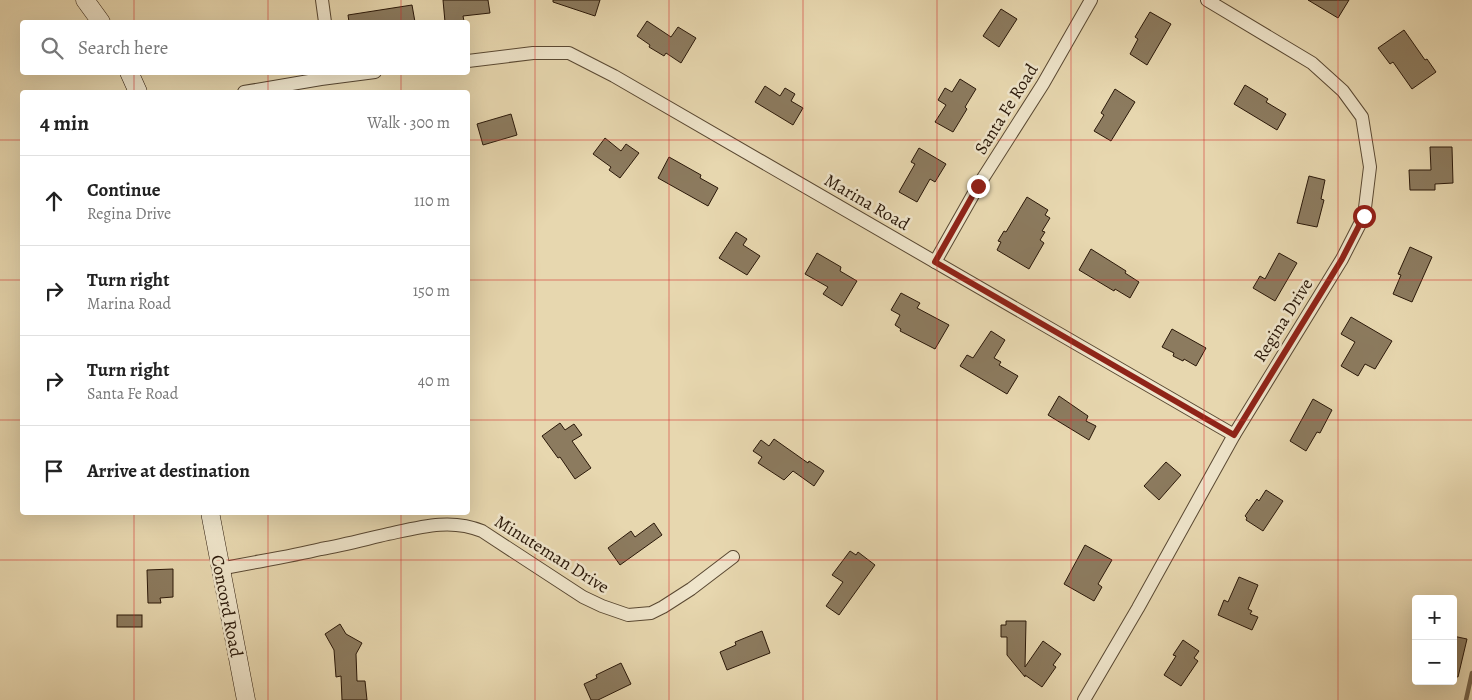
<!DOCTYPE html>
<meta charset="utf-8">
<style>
:root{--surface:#fff;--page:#f2f2f2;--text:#222;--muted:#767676;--line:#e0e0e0}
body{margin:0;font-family:Alegreya,serif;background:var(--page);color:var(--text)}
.controls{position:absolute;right:15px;bottom:15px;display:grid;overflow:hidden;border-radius:5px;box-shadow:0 5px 20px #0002}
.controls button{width:45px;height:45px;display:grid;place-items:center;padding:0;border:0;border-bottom:1px solid var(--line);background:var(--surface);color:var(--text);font:25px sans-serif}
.stop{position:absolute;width:15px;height:15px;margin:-11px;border:4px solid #8f2418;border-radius:50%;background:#fff}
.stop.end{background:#8f2418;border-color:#fff;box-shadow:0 1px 5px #0008}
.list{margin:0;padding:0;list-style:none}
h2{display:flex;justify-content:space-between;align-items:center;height:65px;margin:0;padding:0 20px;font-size:21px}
h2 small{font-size:16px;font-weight:400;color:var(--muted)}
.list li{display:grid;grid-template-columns:32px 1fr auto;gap:15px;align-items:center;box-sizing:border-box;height:90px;padding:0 20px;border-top:1px solid var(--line)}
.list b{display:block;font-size:19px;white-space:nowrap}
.list p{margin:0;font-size:16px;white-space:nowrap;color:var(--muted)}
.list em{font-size:16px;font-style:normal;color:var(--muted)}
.icon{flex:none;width:28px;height:28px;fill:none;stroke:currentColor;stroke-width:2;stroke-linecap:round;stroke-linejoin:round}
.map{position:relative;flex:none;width:1472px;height:700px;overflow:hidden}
.search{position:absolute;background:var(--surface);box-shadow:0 5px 20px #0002;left:20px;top:20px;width:450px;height:55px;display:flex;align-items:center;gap:12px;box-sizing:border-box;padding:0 18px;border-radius:5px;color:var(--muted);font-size:19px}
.panel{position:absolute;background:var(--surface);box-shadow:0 5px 20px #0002;left:20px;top:90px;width:450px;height:425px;border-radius:5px}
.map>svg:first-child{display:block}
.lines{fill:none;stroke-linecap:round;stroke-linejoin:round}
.stream{stroke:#75644b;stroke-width:4.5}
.building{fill:#8c7b5f;stroke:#2a1809}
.street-casing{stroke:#594832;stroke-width:14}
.secondary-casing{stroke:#2a1809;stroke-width:19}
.street{stroke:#efe5cb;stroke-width:12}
.secondary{stroke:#efe5cb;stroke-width:18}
.route{stroke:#8f2418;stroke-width:6}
.grid{fill:none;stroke:#d62828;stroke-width:1;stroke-opacity:0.55}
.labels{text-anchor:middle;stroke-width:5;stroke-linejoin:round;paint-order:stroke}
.street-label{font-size:18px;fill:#2a1809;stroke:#efe5cb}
</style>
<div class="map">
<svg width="1472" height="700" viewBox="0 0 1472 700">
<rect width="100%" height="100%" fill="#e7d7af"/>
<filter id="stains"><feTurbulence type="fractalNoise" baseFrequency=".004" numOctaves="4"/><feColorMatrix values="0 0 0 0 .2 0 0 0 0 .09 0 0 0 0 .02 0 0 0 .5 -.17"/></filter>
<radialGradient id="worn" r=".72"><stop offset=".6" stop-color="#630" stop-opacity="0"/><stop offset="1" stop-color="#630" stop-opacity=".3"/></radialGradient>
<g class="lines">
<!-- stream -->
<path class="stream" d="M 1466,700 L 1472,673"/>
</g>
<!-- building -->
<g class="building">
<path d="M 443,0 L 488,0 L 490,13 L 463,16 L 464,21 L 445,22 Z"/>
<path d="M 553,0 L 600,0 L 595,16 L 553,2 Z"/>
<path d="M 1308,0 L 1349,0 L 1338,18 Z"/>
<path d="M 412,5 L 415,22 L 349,22 L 348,15 Z"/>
<path d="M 1001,9 L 1017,19 L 999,47 L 983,36 Z"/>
<path d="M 1150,12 L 1171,24 L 1147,65 L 1130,54 L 1138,39 L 1135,37 Z"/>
<path d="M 647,21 L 671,37 L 678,27 L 696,38 L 681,63 L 666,53 L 664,56 L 649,47 L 650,45 L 637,36 Z"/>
<path d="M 1404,30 L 1425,60 L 1427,59 L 1436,72 L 1412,89 L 1393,62 L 1390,64 L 1378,48 Z"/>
<path d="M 960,79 L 976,89 L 965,107 L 967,109 L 953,132 L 935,122 L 946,105 L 938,100 L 945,88 L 952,92 Z"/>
<path d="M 1245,85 L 1268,99 L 1266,102 L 1286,114 L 1277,130 L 1234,104 Z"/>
<path d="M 765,86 L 780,96 L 785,88 L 795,94 L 791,101 L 803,108 L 793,125 L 755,102 Z"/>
<path d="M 1115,89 L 1135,102 L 1111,141 L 1094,131 L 1104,115 L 1101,113 Z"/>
<path d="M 511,114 L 517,135 L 483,145 L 477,124 Z"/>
<path d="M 605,138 L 621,151 L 626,144 L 639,153 L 620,178 L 609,170 L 611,167 L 593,154 Z"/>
<path d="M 1430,147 L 1452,147 L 1453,183 L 1435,184 L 1435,190 L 1410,190 L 1409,170 L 1431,170 Z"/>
<path d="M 919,148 L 946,164 L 935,182 L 930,179 L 917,202 L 899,192 L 915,164 L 911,162 Z"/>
<path d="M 669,157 L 701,175 L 700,178 L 718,188 L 708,206 L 658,178 Z"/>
<path d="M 1309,176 L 1325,180 L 1321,199 L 1324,200 L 1317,227 L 1297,223 Z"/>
<path d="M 1027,197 L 1048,210 L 1045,215 L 1050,218 L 1042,231 L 1045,232 L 1040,240 L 1044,243 L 1029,269 L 997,250 L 1001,242 L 998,241 L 1004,231 L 1006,232 Z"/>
<path d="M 736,232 L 747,239 L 743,245 L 760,256 L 747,275 L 719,258 Z"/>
<path d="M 1410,247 L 1432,257 L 1412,302 L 1393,294 L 1401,275 L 1398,274 Z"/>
<path d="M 1091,249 L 1126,271 L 1125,273 L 1139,282 L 1130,298 L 1115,289 L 1114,291 L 1079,270 Z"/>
<path d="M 817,253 L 841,267 L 840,271 L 857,281 L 842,306 L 823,294 L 828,287 L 805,274 Z"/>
<path d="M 1279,253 L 1297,263 L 1275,301 L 1253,288 L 1260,276 L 1265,279 Z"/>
<path d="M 901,293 L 920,303 L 917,308 L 949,325 L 935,349 L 900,331 L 901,329 L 895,325 L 900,315 L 891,310 Z"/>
<path d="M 1351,317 L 1392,341 L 1375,369 L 1365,364 L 1358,376 L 1341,366 L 1355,342 L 1341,334 Z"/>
<path d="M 1172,329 L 1206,348 L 1196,366 L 1184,359 L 1183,361 L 1173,356 L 1174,353 L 1162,347 Z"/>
<path d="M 991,331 L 1005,340 L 994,358 L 1001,362 L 999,365 L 1018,376 L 1007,394 L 960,366 L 967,355 L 973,358 Z"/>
<path d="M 1059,396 L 1088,416 L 1086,421 L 1096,426 L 1089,440 L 1048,415 Z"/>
<path d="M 1313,399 L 1332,410 L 1320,433 L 1317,432 L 1306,451 L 1290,441 Z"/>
<path d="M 560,423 L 565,430 L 574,424 L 582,435 L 572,441 L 591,468 L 575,479 L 560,457 L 558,458 L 542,436 Z"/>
<path d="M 774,439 L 808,463 L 809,461 L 824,471 L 814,486 L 793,471 L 784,480 L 758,463 L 762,457 L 753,451 L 761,440 L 769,446 Z"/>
<path d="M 1166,462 L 1181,475 L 1159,500 L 1144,486 Z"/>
<path d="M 1266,490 L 1283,501 L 1263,531 L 1246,520 L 1247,518 L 1245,516 L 1257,499 L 1259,501 Z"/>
<path d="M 654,523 L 662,535 L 620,565 L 608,548 L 631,531 L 635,537 Z"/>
<path d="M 1085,545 L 1112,560 L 1098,584 L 1102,587 L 1094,601 L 1064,584 Z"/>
<path d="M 850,551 L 856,555 L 858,552 L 875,565 L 839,615 L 826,606 L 843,582 L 832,575 Z"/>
<path d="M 173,569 L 173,597 L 160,598 L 161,603 L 148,603 L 147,570 Z"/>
<path d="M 1239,577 L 1258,585 L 1248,609 L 1252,611 L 1250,614 L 1258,617 L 1252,630 L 1218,615 L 1224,600 L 1228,602 Z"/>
<rect x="117" y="615" width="25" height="12"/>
<path d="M 1006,621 L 1026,621 L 1025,667 L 1043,641 L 1061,654 L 1053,665 L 1056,667 L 1042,687 L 1025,675 L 1025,677 L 1007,655 L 1007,637 L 1001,637 L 1001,625 L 1006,625 Z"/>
<path d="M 340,624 L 346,634 L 362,643 L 356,654 L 357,681 L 365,681 L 367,700 L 342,700 L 341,676 L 336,677 L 334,650 L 325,634 Z"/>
<path d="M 762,631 L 770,653 L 727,670 L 720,652 L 736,645 L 735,642 Z"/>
<path d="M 1453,636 L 1467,639 L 1458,677 L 1453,676 Z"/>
<path d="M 1183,640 L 1199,651 L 1194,658 L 1198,661 L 1181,686 L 1164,675 L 1176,656 L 1173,655 Z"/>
<path d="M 621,663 L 631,684 L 598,700 L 591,700 L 584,684 L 597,678 L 596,675 Z"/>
</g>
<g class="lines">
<!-- street casing -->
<g class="street-casing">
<g id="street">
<path d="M 322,0 L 325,22"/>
<path d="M 468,61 L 533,53 L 569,53 L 614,76 L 1234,435"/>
<path d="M 244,92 L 321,79 L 375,72"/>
<path d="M 935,262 L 978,186 L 1043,84 L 1091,0"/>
<path d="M 220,569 C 254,562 288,557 321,549 C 344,545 366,539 388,534 C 420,527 451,518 482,531 L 583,597 L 602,606 L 628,615 L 651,613 L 663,607 L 691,589 L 733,557"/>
<path d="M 1084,700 L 1138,608 L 1234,435 L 1342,259 L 1364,216 L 1370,167 L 1362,117 L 1343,91 L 1312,63 L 1207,0"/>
</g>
</g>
<!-- secondary casing -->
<g class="secondary-casing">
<g id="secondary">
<path d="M 85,0 L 101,22"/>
<path d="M 129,72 L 138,92"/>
<path d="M 210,512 L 246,700"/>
</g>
</g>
<!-- street -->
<use href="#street" class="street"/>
<!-- secondary -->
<use href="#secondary" class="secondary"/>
</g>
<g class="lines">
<!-- route -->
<path class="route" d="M 978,186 L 935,262 L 1234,435 L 1342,259 L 1364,216"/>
</g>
<!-- grid -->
<path class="grid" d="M 134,0 L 134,22M 268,0 L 268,22M 401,0 L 401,22M 535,0 L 535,700M 669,0 L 669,700M 803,0 L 803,700M 937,0 L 937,700M 1071,0 L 1071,700M 1204,0 L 1204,700M 1338,0 L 1338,700M 134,72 L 134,92M 268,72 L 268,92M 401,72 L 401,92M 0,140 L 22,140M 468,140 L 1472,140M 0,280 L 22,280M 468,280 L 1472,280M 0,420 L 22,420M 468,420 L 1472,420M 134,512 L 134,700M 268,512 L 268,700M 401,512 L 401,700M 0,560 L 1472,560"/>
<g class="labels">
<!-- street labels -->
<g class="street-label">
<text transform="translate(1006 109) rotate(-58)" y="6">Santa Fe Road</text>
<text transform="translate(867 202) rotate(30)" y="6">Marina Road</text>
<text transform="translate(1283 320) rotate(-58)" y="6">Regina Drive</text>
<text transform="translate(552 554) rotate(32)" y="6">Minuteman Drive</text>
<text transform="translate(227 606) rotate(79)" y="6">Concord Road</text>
</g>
</g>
<rect width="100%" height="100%" filter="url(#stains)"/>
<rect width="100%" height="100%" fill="url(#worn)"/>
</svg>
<div class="controls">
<button>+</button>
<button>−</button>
</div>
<div class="stop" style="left:1364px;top:216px"></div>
<div class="stop end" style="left:978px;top:186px"></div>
<div class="search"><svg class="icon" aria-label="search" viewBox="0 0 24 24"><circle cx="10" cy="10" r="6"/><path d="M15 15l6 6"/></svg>Search here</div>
<section class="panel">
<h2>4 min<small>Walk · 300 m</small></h2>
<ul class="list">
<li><svg class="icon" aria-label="ahead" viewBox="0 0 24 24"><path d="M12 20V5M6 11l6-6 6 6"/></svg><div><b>Continue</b><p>Regina Drive</p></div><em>110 m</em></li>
<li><svg class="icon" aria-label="right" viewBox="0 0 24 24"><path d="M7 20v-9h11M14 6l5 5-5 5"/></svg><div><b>Turn right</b><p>Marina Road</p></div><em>150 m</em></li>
<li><svg class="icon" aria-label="right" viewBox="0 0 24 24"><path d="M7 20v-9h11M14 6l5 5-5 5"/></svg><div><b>Turn right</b><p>Santa Fe Road</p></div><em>40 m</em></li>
<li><svg class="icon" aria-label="arrive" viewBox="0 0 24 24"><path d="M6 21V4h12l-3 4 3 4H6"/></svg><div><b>Arrive at destination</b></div></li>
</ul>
</section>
</div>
